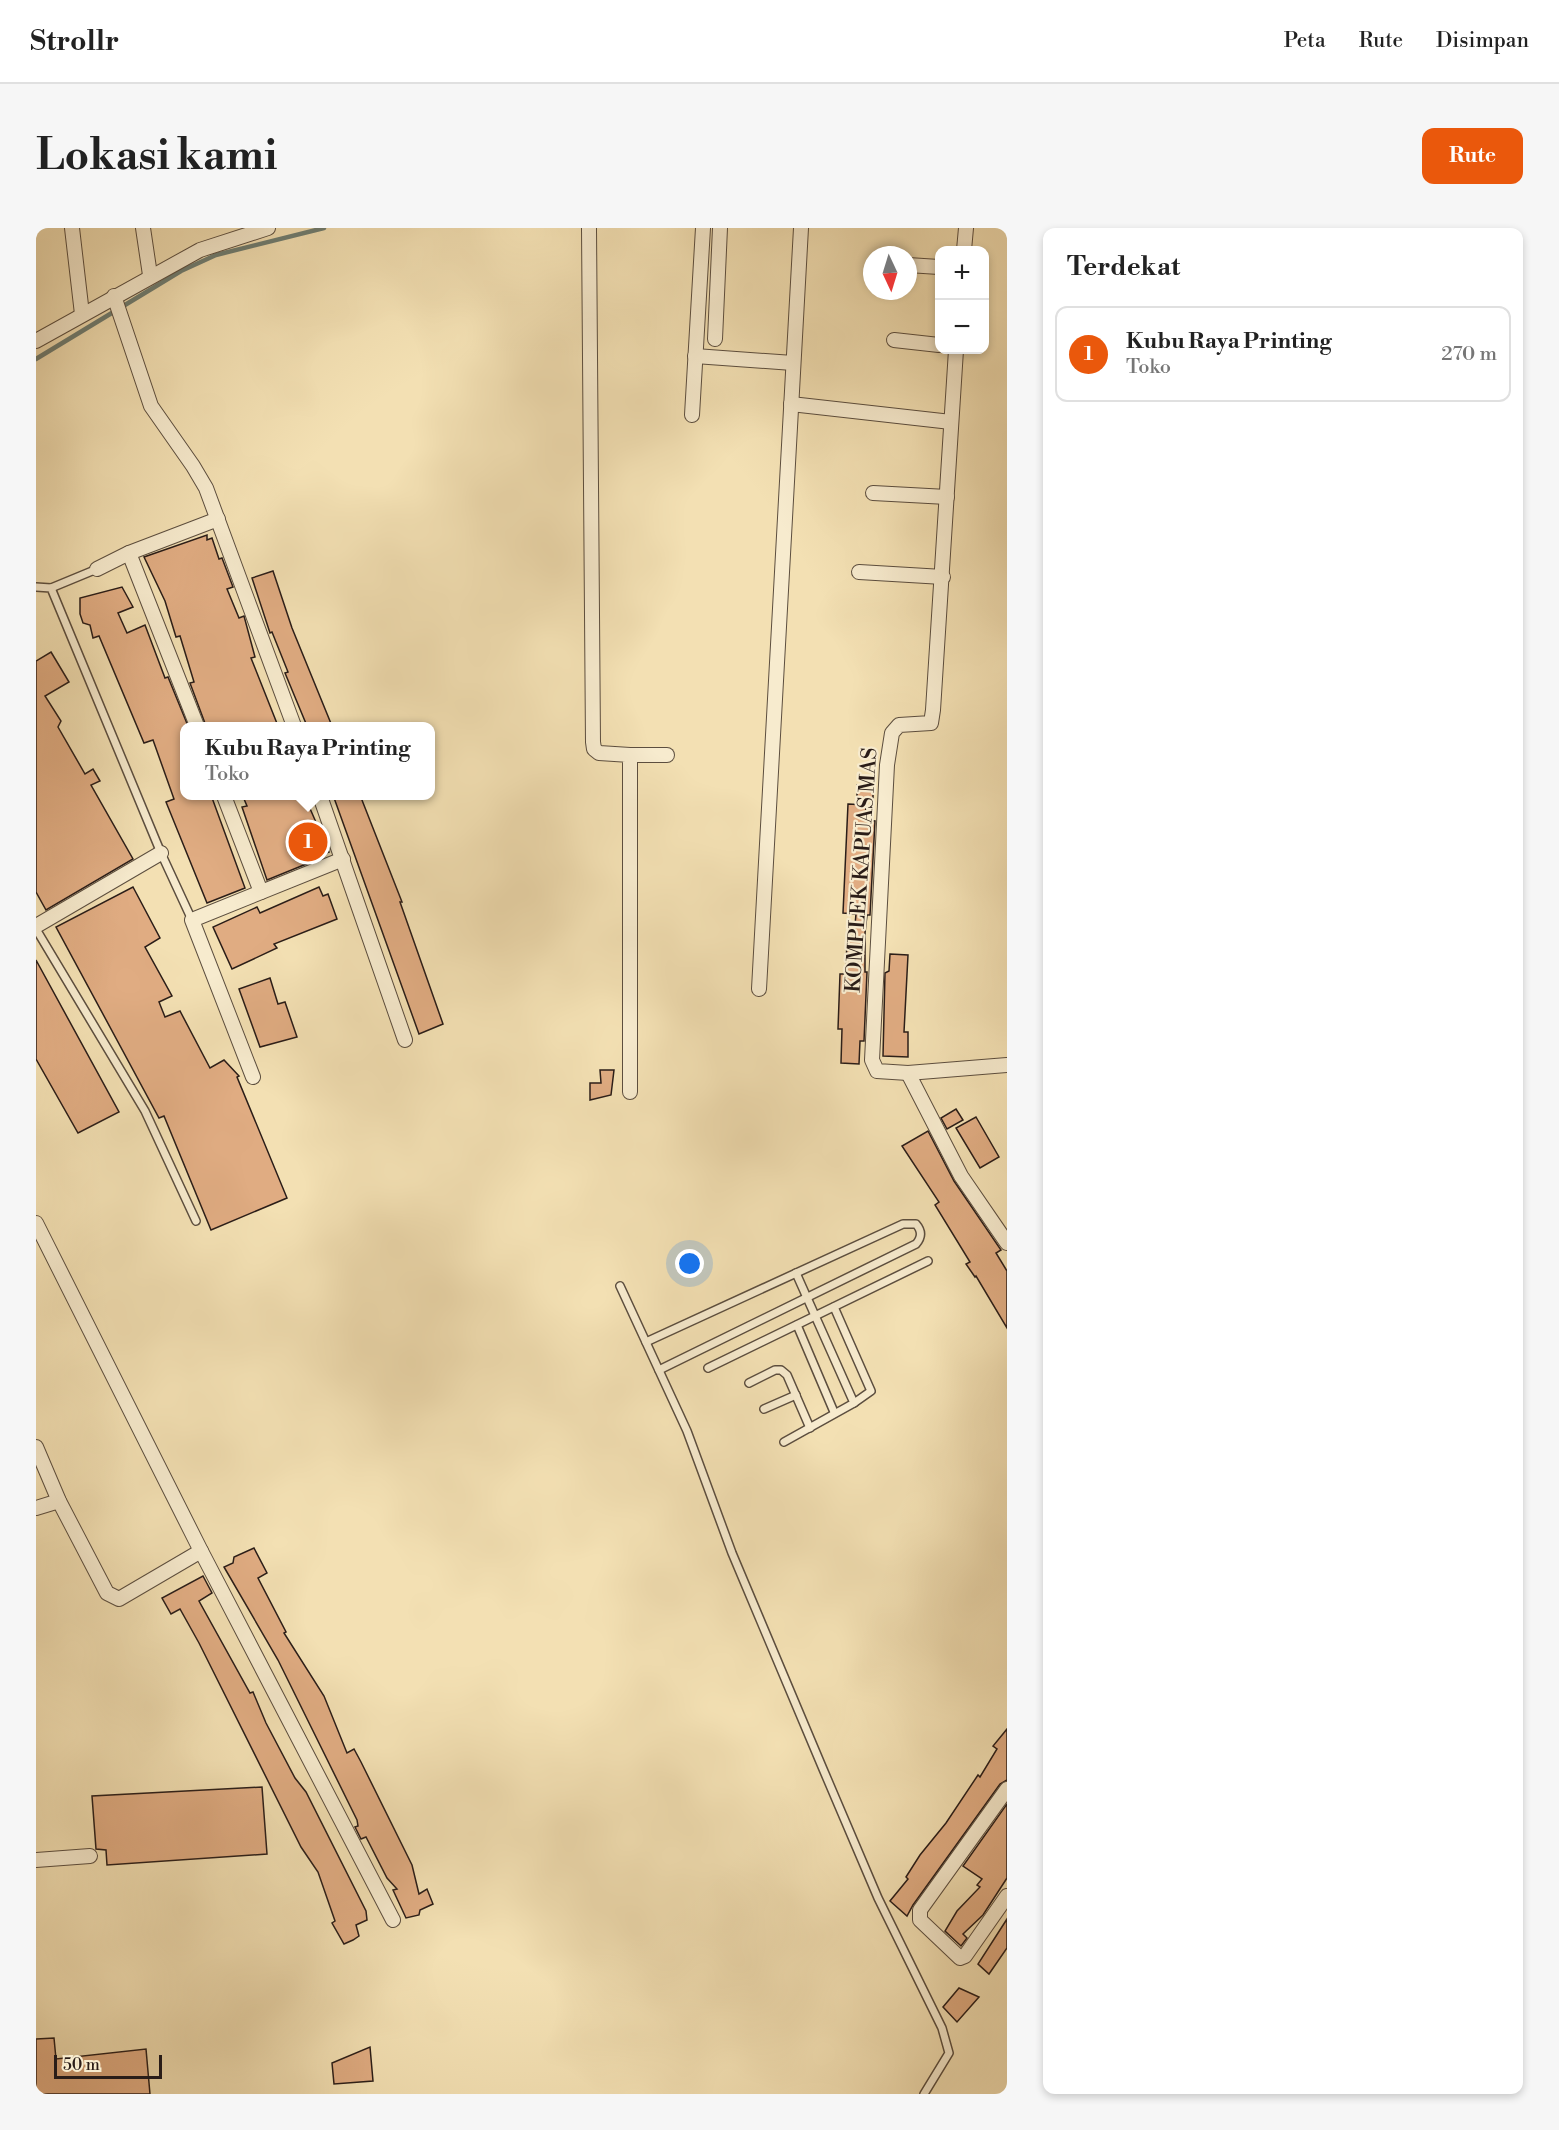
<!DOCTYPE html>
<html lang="id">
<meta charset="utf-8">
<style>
:root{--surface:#fff;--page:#f6f6f6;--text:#222;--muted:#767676;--line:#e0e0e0;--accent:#ea580c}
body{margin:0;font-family:"Libre Bodoni",serif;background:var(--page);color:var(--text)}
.controls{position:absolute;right:18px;top:18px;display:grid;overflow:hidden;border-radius:12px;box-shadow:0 3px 9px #0003}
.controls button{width:54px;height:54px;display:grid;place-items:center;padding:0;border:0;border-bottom:2px solid var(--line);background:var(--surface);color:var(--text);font:30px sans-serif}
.compass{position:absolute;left:827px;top:18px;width:54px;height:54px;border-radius:50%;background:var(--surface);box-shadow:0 3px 9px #0003;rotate:176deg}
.scale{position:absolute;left:18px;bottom:15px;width:108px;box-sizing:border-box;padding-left:6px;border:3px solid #2a1d18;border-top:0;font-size:16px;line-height:21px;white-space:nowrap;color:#2a1d18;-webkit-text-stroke:4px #f7ebce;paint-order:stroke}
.you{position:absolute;left:654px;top:1036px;width:21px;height:21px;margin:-15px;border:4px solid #fff;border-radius:50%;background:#1a73e8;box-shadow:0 0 0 9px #1a73e833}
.badge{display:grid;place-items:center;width:39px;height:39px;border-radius:50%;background:var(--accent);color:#fff;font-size:20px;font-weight:700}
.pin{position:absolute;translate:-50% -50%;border:3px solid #fff;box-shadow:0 2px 6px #0006}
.popup{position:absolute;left:144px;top:494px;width:255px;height:78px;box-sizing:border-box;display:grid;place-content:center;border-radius:12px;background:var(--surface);filter:drop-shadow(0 2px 4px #0005);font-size:20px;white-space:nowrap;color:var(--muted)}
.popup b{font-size:22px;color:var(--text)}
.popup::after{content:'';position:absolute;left:50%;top:100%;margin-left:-12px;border:12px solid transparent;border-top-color:var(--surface)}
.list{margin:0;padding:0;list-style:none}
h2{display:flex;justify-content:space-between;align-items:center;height:78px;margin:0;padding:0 24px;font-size:26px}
h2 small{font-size:20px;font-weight:400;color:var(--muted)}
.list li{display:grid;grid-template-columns:39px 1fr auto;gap:18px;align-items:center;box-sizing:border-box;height:96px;margin:0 12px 12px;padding:0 12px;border:2px solid var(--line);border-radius:12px}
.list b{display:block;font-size:22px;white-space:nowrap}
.list p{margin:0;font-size:20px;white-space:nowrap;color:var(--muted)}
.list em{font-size:20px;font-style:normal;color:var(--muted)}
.map{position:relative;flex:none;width:971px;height:1866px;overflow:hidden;border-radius:12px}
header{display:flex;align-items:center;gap:36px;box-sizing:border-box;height:84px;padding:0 30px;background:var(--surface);border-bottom:2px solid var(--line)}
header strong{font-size:28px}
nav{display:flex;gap:33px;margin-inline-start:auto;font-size:21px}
.intro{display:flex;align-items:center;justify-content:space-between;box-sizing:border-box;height:144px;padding:0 36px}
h1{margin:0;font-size:42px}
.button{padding:15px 27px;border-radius:12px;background:var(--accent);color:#fff;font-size:21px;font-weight:700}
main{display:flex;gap:36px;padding:0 36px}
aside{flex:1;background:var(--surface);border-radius:12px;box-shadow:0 3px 9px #0003}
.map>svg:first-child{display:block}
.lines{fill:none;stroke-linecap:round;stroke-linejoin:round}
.stream{stroke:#6e7d72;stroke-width:4.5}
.building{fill:#e0ac82;stroke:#2a1d18;stroke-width:1.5}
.service-casing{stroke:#5c4e3f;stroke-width:10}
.minor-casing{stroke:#5c4e3f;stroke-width:16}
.service{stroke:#f7ebce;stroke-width:7}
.minor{stroke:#f7ebce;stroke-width:14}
.labels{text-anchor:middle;stroke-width:4.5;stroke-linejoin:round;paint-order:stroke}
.street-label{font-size:21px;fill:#2a1d18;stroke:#f7ebce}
</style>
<header>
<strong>Strollr</strong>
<nav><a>Peta</a><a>Rute</a><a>Disimpan</a></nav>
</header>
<div class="intro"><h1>Lokasi kami</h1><a class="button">Rute</a></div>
<main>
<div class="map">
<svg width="971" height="1866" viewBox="0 0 971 1866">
<rect width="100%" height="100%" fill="#f3e0b3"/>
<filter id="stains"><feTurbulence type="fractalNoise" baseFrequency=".00333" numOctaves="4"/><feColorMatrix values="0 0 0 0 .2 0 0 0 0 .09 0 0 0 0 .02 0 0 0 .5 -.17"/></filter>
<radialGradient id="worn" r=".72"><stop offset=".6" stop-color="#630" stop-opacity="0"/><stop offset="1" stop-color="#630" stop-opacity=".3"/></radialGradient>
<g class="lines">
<!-- stream -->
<path class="stream" d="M 0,131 L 145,43 L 180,27 L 288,0"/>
</g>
<!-- building -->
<g class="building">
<path d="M 171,307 L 171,312 L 176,310 L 183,331 L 186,330 L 197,359 L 191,361 L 203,390 L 208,388 L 219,429 L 215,430 L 242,498 L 170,498 L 154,455 L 158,454 L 144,408 L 140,409 L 129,373 L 108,329 Z"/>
<path d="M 237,343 L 256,400 L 296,498 L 271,498 L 249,445 L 252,444 L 236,404 L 234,405 L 216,350 Z"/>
<path d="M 86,359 L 97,379 L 82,385 L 91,405 L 109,397 L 129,450 L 132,449 L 152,498 L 149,498 L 149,567 L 175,567 L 209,660 L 171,675 L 130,574 L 138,571 L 117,512 L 108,515 L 63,408 L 57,410 L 54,397 L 47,395 L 44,386 L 44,370 Z"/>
<path d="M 15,424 L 33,454 L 9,468 L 25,493 L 22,499 L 49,546 L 57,541 L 64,553 L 55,557 L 97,631 L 10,682 L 0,664 L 0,433 Z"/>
<rect x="821" y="557" width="16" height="13"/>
<path d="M 220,567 L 264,567 L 268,578 L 272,576 L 293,624 L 284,627 L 285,630 L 231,652 L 206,579 L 211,578 L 208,571 Z"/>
<path d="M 297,567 L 324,567 L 366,674 L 364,674 L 407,796 L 383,806 Z"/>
<path d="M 812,576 L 830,577 L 829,592 L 839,593 L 834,687 L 831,687 L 829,705 L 829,744 L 831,744 L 828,813 L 824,813 L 823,836 L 805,835 L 806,801 L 802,801 L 804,746 L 810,746 L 811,708 L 818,708 L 820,686 L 807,685 Z"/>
<path d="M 97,659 L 124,710 L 109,719 L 136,768 L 123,774 L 129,789 L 144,783 L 174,840 L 188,832 L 203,848 L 201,849 L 251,970 L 175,1002 L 128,888 L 123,890 L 20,699 Z"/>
<path d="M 283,659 L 287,668 L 292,666 L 301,691 L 238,716 L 241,720 L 196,741 L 177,699 L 221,679 L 224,685 Z"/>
<path d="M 854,726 L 872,727 L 868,804 L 872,804 L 872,829 L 847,828 L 849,745 L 853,743 Z"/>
<path d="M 0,732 L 83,884 L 42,905 L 0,831 Z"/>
<path d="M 234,750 L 242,776 L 249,774 L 261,809 L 224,819 L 203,761 Z"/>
<path d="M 564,842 L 578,842 L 575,867 L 554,872 L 554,855 L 565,855 Z"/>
<path d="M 920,881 L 927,892 L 911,901 L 905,890 Z"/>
<path d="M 940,889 L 963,929 L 944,940 L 920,900 Z"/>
<path d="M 892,903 L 918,953 L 965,1022 L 960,1025 L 971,1043 L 971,1100 L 940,1048 L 939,1049 L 930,1036 L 934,1034 L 899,977 L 903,974 L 866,918 Z"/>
<path d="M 218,1320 L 231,1345 L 222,1350 L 250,1404 L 248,1405 L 288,1468 L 311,1525 L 318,1521 L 325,1534 L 376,1637 L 383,1666 L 391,1661 L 397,1676 L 384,1682 L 383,1687 L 370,1690 L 357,1662 L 361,1661 L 351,1650 L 330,1609 L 325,1611 L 319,1599 L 322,1598 L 321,1592 L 242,1432 L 188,1339 L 197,1335 L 198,1329 Z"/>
<path d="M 167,1348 L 176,1365 L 163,1373 L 214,1465 L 217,1464 L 230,1495 L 259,1550 L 270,1564 L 330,1683 L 331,1692 L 320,1697 L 323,1708 L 317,1712 L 308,1716 L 296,1695 L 299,1693 L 282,1644 L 265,1619 L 163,1415 L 144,1381 L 135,1386 L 126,1370 Z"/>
<path d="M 971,1501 L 971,1552 L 964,1556 L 877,1677 L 871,1688 L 854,1673 L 872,1651 L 870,1649 L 884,1627 L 910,1595 L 942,1547 L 944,1549 L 961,1521 L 957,1518 Z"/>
<path d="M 226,1559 L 231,1626 L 71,1637 L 70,1622 L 60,1621 L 56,1568 Z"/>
<path d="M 971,1576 L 971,1650 L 947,1687 L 927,1706 L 931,1710 L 925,1718 L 909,1703 L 921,1683 L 944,1659 L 941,1657 L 946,1651 L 927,1638 Z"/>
<path d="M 971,1691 L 971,1720 L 953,1746 L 942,1736 Z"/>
<path d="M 923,1760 L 943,1769 L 921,1794 L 907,1779 Z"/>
<path d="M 18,1810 L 20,1831 L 110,1821 L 114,1866 L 0,1866 L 0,1811 Z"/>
<path d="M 334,1819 L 337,1853 L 298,1856 L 296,1835 Z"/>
</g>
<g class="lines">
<!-- service casing -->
<g class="service-casing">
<g id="service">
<path d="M 0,359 L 15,360 L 125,625 L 156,692"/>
<path d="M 15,360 L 61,341"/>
<path d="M 0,701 L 109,883 L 160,993"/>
<path d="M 584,1058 L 651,1203 L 696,1325 L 787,1541 L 842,1670 L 906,1800 L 913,1825 L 888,1866"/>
<path d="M 798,1079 L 835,1163 L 818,1175"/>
<path d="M 761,1097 L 798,1184"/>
<path d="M 610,1114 L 867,996 L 880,996 C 886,1003 886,1009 880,1016 L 623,1142"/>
<path d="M 672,1140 L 892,1033"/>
<path d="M 713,1155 L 739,1142 L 745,1142 L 751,1147 L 774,1200"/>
<path d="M 728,1181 L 760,1167"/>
<path d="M 748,1214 L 818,1175 L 760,1045"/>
</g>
</g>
<!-- minor casing -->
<g class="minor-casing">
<g id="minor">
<path d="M 36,0 L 46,86"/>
<path d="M 107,0 L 114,47"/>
<path d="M 553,0 L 557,514 L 558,521 L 563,525 L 594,527 L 594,864"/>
<path d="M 928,22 L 930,0"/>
<path d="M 872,37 L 903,39"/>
<path d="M 78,68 L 115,178 L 157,238 L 170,260 L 258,498"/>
<path d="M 679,111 L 684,0"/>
<path d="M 858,112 L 903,117"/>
<path d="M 0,113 L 164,22 L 232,0"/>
<path d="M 920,122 L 897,482 L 895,495 L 863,497 L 856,505 L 851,537 L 836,832 L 841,843 L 872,845 L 971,837"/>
<path d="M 659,128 L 757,135"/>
<path d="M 755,176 L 915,194"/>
<path d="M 656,187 L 667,0"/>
<path d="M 837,265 L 911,269"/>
<path d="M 93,325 L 161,498"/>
<path d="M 61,341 L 93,325 L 182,291"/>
<path d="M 823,344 L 907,349"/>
<path d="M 594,527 L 631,527"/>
<path d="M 188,568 L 225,664"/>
<path d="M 284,568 L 369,812"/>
<path d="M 0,698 L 125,625"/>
<path d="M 723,761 L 765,0"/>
<path d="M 872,845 L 925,948 L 971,1015"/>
<path d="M 217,849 L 156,692 L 307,631"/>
<path d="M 0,995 L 165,1323 L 357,1692"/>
<path d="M 0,1219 L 23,1273 L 71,1365 L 83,1371 L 165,1323"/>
<path d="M 0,1280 L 23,1273"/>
<path d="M 971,1561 L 884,1682 L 884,1692 L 924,1730 L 929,1728 L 971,1668"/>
<path d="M 0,1632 L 54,1628"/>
</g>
</g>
<!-- service -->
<use href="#service" class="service"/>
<!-- minor -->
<use href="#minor" class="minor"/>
</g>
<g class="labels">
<!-- street labels -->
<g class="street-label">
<text transform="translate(825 642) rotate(-86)" y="7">KOMPLEK KAPUAS MAS</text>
</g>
</g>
<rect width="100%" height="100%" filter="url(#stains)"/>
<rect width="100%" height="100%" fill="url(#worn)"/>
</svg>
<div class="controls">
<button>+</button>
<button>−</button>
</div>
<svg class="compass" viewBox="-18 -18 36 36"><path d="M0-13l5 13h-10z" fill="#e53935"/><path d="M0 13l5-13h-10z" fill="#767676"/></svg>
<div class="scale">50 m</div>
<div class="you"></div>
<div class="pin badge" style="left:272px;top:614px">1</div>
<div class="popup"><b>Kubu Raya Printing</b>Toko</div>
</div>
<aside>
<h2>Terdekat<small></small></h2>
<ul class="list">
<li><span class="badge">1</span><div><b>Kubu Raya Printing</b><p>Toko</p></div><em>270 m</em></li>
</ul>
</aside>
</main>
